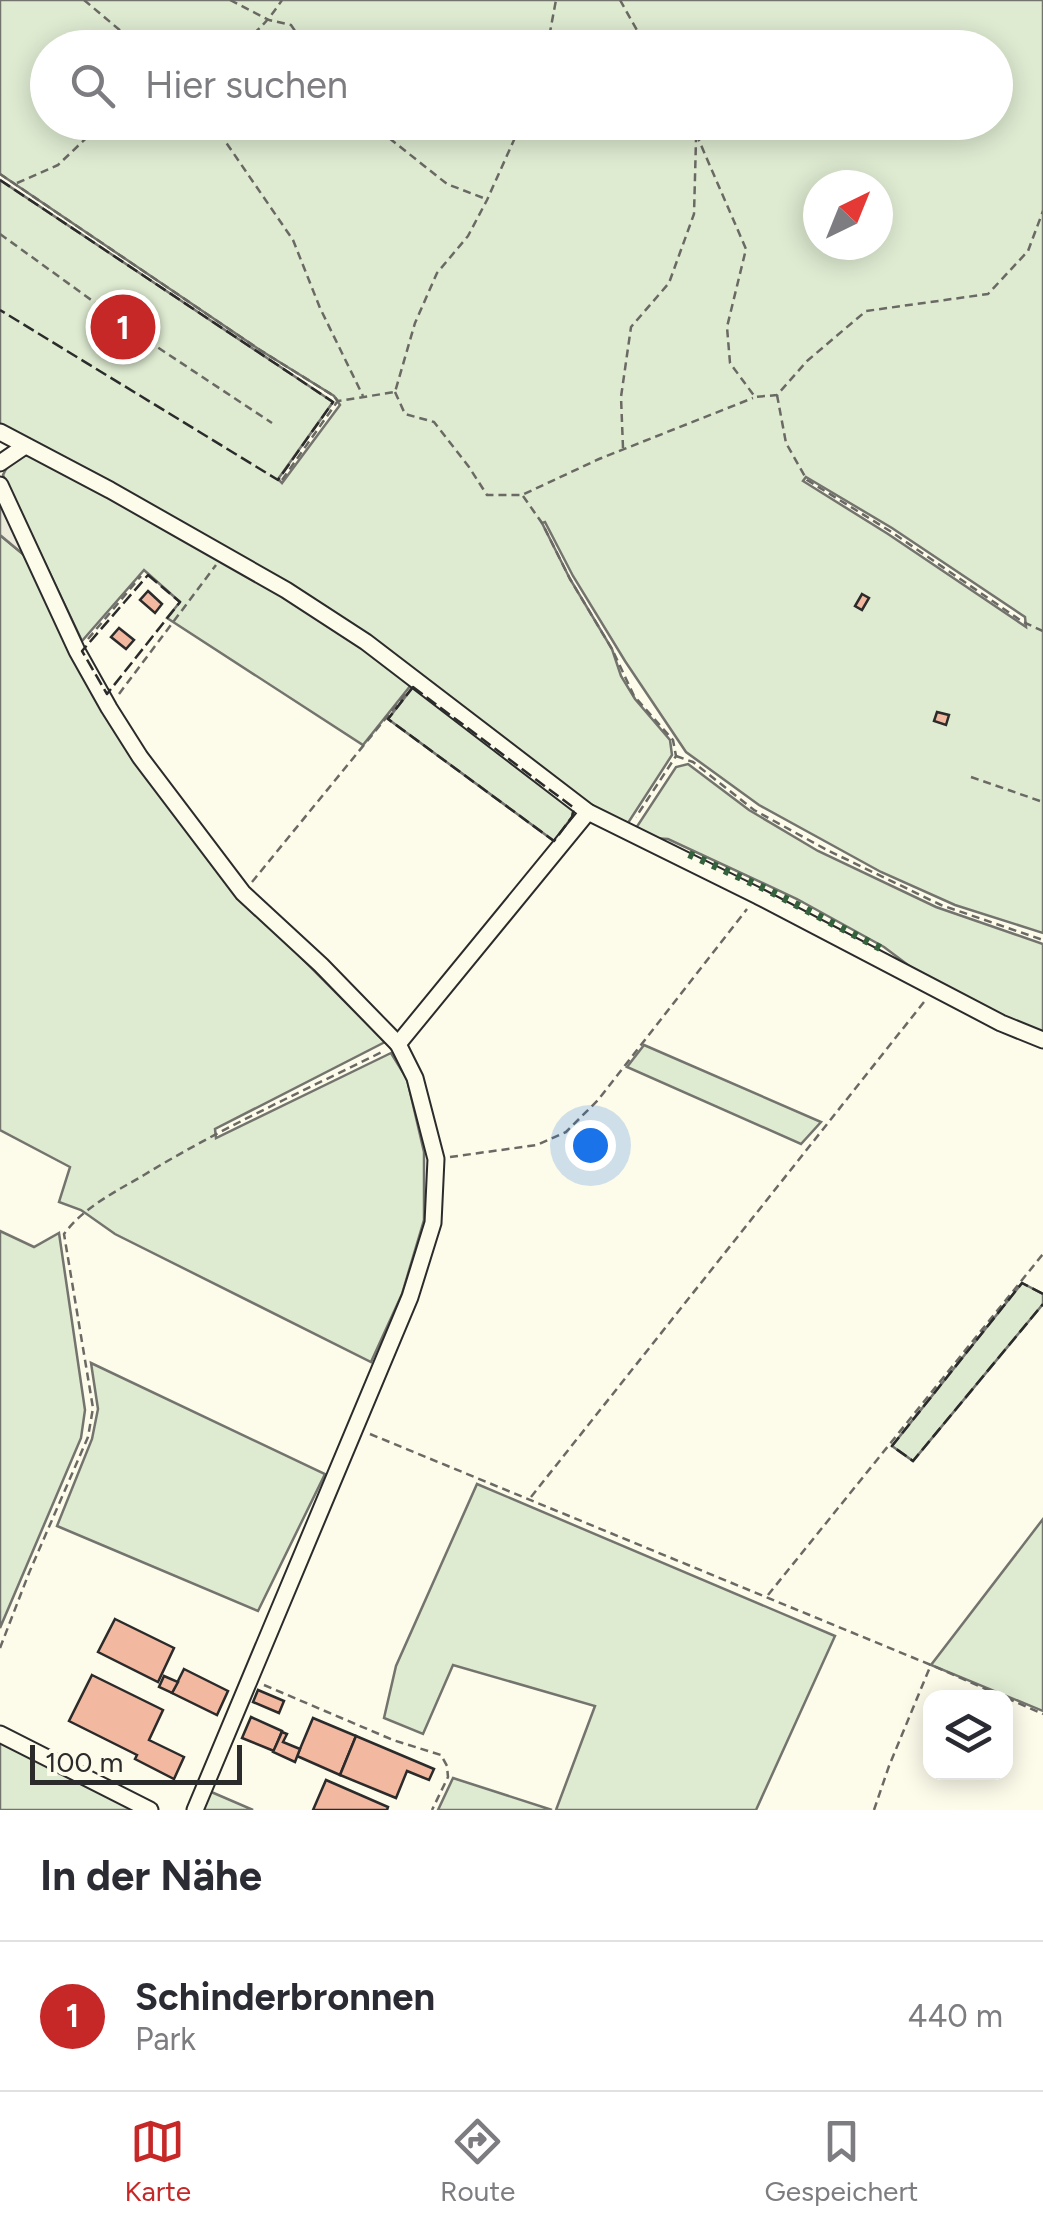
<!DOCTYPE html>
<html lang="de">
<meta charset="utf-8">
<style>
:root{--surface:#fff;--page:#f2f2f3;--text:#2b2b33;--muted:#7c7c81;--line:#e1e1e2;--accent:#c62828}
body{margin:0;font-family:Figtree,sans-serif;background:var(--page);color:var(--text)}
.controls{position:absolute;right:30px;bottom:30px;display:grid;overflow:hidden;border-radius:20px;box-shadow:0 5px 25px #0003}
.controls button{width:90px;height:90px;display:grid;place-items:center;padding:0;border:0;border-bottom:2px solid var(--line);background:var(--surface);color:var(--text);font:50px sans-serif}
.compass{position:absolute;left:803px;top:170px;width:90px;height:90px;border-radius:50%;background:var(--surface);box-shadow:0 5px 25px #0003;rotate:43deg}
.scale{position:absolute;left:30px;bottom:25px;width:212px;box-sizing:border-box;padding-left:10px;border:5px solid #2b2b2b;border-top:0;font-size:28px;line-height:35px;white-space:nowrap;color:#2b2b2b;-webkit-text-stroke:8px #fdfbea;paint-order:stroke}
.you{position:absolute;left:590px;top:1145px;width:35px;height:35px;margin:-25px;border:8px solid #fff;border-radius:50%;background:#1a73e8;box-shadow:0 0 0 15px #1a73e833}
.badge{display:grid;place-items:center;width:65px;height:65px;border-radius:50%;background:var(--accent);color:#fff;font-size:32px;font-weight:700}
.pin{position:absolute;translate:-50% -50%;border:5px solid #fff;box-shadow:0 2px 10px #0006}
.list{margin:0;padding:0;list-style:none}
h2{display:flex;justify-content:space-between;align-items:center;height:130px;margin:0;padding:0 40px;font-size:42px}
h2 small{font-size:32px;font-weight:400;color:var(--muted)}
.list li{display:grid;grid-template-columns:65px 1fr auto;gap:30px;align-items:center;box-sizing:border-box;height:150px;padding:0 40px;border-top:2px solid var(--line)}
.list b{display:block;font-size:38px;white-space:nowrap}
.list p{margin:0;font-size:32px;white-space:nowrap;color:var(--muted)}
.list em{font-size:32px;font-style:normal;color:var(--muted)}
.icon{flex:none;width:55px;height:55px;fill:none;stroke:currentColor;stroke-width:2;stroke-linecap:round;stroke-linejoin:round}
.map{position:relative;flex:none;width:1043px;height:1810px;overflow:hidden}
.search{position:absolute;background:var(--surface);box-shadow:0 5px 25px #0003;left:30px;right:30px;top:30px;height:110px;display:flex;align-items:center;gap:25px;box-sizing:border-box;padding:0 35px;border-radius:55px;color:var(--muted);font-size:38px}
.sheet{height:280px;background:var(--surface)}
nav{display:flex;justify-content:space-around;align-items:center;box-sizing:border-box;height:140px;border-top:2px solid var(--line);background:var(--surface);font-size:28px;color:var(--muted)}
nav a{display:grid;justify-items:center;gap:5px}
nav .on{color:var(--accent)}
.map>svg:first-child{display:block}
.green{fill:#deebd1;stroke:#74746e;stroke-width:2.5;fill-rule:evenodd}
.parking{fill:#eceadb;stroke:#74746e;stroke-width:2.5}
.building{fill:#f2b8a0;stroke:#2b2b2b;stroke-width:2.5}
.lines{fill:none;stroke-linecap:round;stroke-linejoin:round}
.minor-casing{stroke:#2b2b2b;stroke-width:19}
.path{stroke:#6a6964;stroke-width:2.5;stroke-dasharray:8 5;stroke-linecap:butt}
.minor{stroke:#fdfbea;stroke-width:15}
.hedge{stroke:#34623c;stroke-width:8;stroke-dasharray:5 8;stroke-linecap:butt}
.fence{stroke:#2b2b2b;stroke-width:2.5;stroke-dasharray:12 5;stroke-linecap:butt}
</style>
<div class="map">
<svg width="1043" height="1810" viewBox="0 0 1043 1810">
<rect width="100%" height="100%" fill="#fdfbea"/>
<!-- green -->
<g class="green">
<path d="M 0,0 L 1043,0 L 1043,933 L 955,905 L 881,872 L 759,805 L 686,752 L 625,661 L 573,576 L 545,522 L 542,523 L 570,579 L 612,649 L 621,676 L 635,699 L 670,740 L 672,755 L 628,823 L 592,808 L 420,674 L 325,606 L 118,487 L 0,424 L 0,180 L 333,402 L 278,479 L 282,483 L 340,405 L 334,396 L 260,350 L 0,174 ZM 48,48 L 996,48 L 996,122 L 48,122 ZM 818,185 L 878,185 L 878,245 L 818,245 ZM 806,477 L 892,528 L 1025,617 L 1026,627 L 888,534 L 803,481 Z"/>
<path d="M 30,454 L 306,606 L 411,685 L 363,745 L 167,618 L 180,602 L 144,570 L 82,641 L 3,475 C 9,461 17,458 30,454 Z"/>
<path d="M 0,535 L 24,555 L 70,651 L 239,895 L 385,1042 L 215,1129 L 216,1138 L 391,1053 L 407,1079 L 424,1152 L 424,1220 L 402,1294 L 371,1362 L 115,1234 L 81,1210 L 59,1202 L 70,1167 L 0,1130 Z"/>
<path d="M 413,687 L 574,808 L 572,817 L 554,841 L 388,719 Z"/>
<path d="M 688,764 L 749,810 L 818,851 L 936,907 L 1043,944 L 1043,1033 L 1009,1019 L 916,971 L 884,947 L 797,899 L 668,839 L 652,838 L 636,828 L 676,767 Z"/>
<path d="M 644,1045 L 821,1122 L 801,1144 L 627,1067 Z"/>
<path d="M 0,1231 L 34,1247 L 59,1233 L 85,1410 L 81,1438 L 0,1628 Z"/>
<path d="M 1022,1283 L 1043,1294 L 1043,1304 L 913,1461 L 892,1446 Z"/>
<path d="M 91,1363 L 325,1474 L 258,1611 L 57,1526 L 92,1439 L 98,1409 Z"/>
<path d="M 477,1484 L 835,1636 L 756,1810 L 556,1810 L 595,1706 L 453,1665 L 423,1734 L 384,1718 L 396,1666 Z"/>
<path d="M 1043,1519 L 1043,1711 L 931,1665 Z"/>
<path d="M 0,1734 L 150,1810 L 0,1810 Z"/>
<path d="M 453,1778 L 552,1810 L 438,1810 Z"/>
<path d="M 209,1791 L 253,1810 L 203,1810 Z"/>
</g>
<!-- parking -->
<path class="parking" d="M 0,485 L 24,555 L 0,535 Z"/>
<!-- building -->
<g class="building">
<path d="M 148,591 L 162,604 L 155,613 L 140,600 Z"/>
<path d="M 862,594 L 869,598 L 862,610 L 855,606 Z"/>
<path d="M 119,628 L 134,640 L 126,649 L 111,637 Z"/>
<path d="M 937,712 L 949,715 L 946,725 L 934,721 Z"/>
<path d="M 115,1619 L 174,1648 L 158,1682 L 98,1652 Z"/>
<path d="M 184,1669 L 228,1691 L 217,1715 L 172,1693 Z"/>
<path d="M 92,1675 L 163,1710 L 149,1740 L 184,1757 L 174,1779 L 135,1759 L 137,1755 L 69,1721 Z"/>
<path d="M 164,1676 L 178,1682 L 172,1693 L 159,1687 Z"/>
<path d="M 258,1690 L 284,1701 L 279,1713 L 253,1702 Z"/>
<path d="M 251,1717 L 282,1731 L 274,1751 L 242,1738 Z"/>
<path d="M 313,1718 L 356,1736 L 340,1775 L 297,1756 Z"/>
<path d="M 282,1732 L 287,1734 L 283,1742 L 300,1749 L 295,1762 L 273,1752 Z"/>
<path d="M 356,1736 L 434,1769 L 429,1780 L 407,1771 L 396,1798 L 340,1775 Z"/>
<path d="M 326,1780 L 388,1807 L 387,1810 L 313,1810 Z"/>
</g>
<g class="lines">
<!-- minor casing -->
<g class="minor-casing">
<g id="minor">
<path d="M 0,432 L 110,490 L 286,590 L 366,642 L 588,812 L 758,896 L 1001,1023 L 1043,1040"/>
<path d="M 0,463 L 25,446"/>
<path d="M 0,485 L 77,651 L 109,708 L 140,757 L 243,893 L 321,965 L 398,1044 L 415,1078 L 436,1159 L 433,1223 L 410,1297 L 195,1810"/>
<path d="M 398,1044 L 588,812"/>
<path d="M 0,1734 L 150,1810"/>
</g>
</g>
<!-- path -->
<g class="path">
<path d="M 84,0 L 141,48"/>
<path d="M 230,0 L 269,20 L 291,25 L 307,48"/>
<path d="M 620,0 L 647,48"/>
<path d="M 232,48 C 255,36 268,21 282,0"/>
<path d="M 547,48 L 556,0"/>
<path d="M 212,122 L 293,240 L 320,308 L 363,396"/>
<path d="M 369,122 L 447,184 L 486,199"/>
<path d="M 691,122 L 746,249 L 727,327 L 730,363 L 755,397 L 777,395 L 807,361 L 866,311 L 988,294 L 1028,251 L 1043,211"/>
<path d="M 0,174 L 260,350 L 334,396 L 338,401 L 395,392 L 415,323 L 437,273 L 468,236 L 487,200 L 522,122"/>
<path d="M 17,183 L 58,165 L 103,122"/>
<path d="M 0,234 L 148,341 L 272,423"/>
<path d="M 395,392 L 405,414 L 434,422 L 469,467 L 487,495 L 522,495 L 599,459 L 753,398"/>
<path d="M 777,395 L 786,443 L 807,480 L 890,531 L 1023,622 L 1043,631"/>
<path d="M 623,448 L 621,397 L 631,327 L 669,283 L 694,214 L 696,140"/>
<path d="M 282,480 L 337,402"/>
<path d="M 523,496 L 542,523 L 570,579 L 612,649 L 634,696 L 673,740 L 676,756 L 636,817"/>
<path d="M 88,639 L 141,576"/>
<path d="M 119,694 L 216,565"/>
<path d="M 676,756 L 693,762 L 754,810 L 827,850 L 941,905 L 1043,940"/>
<path d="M 971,777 L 1043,802"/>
<path d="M 252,882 L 408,691"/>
<path d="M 450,1157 L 537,1145 L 566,1132 L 598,1100 L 747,909"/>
<path d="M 370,1434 L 931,1665 L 1043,1714"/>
<path d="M 531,1497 L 924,1002"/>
<path d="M 768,1595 L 1043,1254"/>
<path d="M 0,1648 L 29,1573 L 88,1437 L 93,1408 L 64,1234 C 84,1207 115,1192 144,1175 C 221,1128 303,1091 384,1051"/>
<path d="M 264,1685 L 393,1740 L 441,1755 L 447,1766 L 448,1777 L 432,1810"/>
<path d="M 874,1810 L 889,1766 L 930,1667"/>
</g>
<!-- minor -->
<use href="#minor" class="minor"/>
<!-- hedge -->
<path class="hedge" d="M 689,854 L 770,891 L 882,949"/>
<!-- fence -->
<g class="fence">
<path d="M 0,180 L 333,402 L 278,480 L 0,310"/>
<path d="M 148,575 L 180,602 L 107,694 L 82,651 Z"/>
<path d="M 413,687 L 574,808 L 572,817 L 554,841 L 388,719 Z"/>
<path d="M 1043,1294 L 1022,1283 L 892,1446 L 913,1461 L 1043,1304"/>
</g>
</g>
</svg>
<div class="controls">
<button><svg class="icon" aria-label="layers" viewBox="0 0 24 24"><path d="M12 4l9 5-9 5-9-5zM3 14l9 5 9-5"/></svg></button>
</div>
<svg class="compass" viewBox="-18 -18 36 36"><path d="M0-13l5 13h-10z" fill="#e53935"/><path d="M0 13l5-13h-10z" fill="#7c7c81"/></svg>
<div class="scale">100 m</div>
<div class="you"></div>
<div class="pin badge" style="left:123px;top:327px">1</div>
<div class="search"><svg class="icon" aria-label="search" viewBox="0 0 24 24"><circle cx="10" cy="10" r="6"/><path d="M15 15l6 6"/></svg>Hier suchen</div>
</div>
<section class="sheet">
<h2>In der Nähe<small></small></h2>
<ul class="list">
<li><span class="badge">1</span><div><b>Schinderbronnen</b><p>Park</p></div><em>440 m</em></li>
</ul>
</section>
<nav>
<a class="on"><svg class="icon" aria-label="map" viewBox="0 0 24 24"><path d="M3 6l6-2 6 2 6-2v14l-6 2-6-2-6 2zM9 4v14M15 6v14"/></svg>Karte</a>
<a><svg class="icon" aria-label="directions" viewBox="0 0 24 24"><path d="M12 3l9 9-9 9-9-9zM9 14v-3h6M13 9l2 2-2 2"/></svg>Route</a>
<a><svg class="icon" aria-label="saved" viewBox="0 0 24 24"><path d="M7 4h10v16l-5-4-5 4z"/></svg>Gespeichert</a>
</nav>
